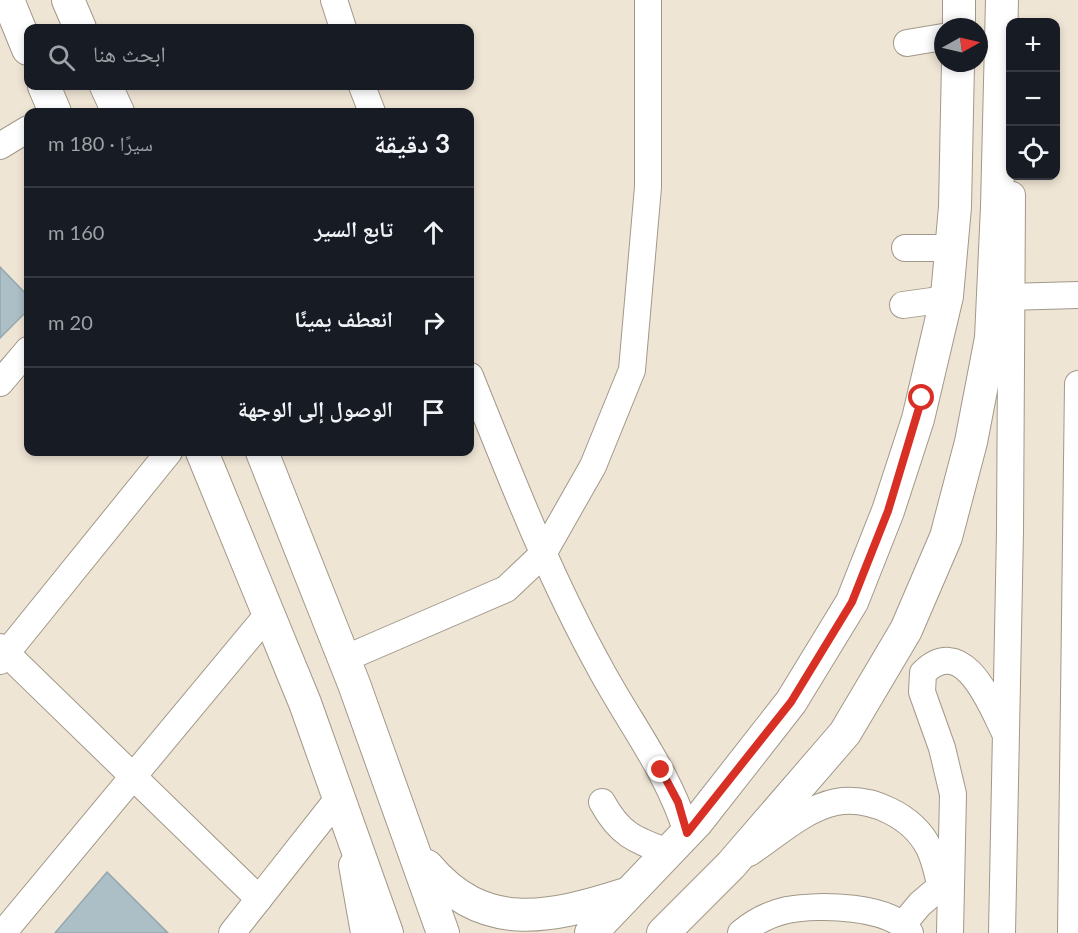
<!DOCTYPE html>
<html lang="ar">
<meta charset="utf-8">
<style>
:root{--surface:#171b24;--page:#20242c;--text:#f1f3f6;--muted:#9ea1a6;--line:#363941}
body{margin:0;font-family:Lato,"Noto Naskh Arabic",sans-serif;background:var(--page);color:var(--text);direction:rtl}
.controls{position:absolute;right:18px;top:18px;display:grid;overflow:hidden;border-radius:12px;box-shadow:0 3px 9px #0003}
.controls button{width:54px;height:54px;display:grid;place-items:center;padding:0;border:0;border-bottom:2px solid var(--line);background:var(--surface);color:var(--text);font:30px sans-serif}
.compass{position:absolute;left:934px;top:18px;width:54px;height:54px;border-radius:50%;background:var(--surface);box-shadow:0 3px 9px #0003;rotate:82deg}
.stop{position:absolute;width:18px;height:18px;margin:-14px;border:4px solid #d93025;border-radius:50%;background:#fff}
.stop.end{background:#d93025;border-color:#fff;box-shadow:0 2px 6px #0008}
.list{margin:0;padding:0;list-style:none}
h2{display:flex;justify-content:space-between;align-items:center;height:78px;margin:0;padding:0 24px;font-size:26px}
h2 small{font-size:20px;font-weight:400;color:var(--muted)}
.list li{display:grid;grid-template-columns:39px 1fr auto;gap:18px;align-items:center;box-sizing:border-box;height:90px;padding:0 24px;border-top:2px solid var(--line)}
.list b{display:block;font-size:22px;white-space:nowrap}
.list em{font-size:20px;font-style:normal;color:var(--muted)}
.icon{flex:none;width:33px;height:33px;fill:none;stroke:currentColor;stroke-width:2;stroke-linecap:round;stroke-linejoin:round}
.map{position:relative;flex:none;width:1078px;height:933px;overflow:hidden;direction:ltr}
.search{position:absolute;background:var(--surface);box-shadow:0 3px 9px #0003;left:24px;top:24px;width:450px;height:66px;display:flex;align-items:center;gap:15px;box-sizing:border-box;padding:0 21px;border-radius:12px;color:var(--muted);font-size:22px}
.panel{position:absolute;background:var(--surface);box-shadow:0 3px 9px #0003;left:24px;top:108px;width:450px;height:348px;border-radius:12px;direction:rtl}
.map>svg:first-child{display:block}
.building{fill:#acbec6;stroke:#94a6ae;stroke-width:1.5}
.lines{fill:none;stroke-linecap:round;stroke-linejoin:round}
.minor-casing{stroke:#a19889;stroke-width:28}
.major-casing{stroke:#a19889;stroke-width:34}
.minor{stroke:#fff;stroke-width:26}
.major{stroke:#fff;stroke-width:32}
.route{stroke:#d93025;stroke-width:8}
</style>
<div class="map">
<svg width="1078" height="933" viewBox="0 0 1078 933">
<rect width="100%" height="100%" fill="#efe5d5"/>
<!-- building -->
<g class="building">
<path d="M 0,267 L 28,296 L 28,310 L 0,338 Z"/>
<path d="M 107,872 L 168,933 L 55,933 Z"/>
</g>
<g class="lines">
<!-- minor casing -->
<g class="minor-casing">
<g id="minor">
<path d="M 334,0 L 343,28"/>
<path d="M 907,43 L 943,37"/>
<path d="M 362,86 L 372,112"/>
<path d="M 0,146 L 28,129"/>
<path d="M 905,248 L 951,248"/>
<path d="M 1011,297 L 1078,295"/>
<path d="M 903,305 L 932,301 L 947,296"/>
<path d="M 470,376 C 510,475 548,574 600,668 C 630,724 668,771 687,833"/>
<path d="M 0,383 L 28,350"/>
<path d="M 0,647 L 259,899"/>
<path d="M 344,659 L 506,589 L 543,554 L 593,466 L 632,370 L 648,187 L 648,0"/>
<path d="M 0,661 L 169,452"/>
<path d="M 602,802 C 620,835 635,840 668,852"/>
<path d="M 749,853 C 775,836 805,808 836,802 C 871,796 913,816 929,848 C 936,862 938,877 942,892"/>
<path d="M 352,865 L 364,933"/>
<path d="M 904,923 L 920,904 L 940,887"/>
<path d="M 3,933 L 269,613"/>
<path d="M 232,933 L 340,796"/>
<path d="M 741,933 C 754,922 769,914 787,910 C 818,904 891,905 910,933"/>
<path d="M 950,933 L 953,794 L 942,748 L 922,692 L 923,673 C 963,633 990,702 1004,731"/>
<path d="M 1002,933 L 1010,531 L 1012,195"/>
<path d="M 1071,933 L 1078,384"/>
</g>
</g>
<!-- major casing -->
<g class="major-casing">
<g id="major">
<path d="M 8,0 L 28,49"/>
<path d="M 68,0 L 80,28"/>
<path d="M 959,27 L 959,0"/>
<path d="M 44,86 L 55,112"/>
<path d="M 106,86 L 118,112"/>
<path d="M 202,452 L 305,703 L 387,933"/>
<path d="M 262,452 L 354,684 L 443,933"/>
<path d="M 427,866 C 483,933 548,919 626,894"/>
<path d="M 591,933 L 697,822 L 791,702 L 852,602 L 888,511 L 918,419 L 947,296 L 955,207 L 958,63"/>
<path d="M 663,933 L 731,865 L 845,733 L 906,630 L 946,537 L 971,442 L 991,338 L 997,207 L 1002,0"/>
</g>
</g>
<!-- minor -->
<use href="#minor" class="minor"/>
<!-- major -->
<use href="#major" class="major"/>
</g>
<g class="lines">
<!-- route -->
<path class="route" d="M 661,770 L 678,802 L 687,833 L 791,702 L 852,602 L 888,511 L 922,398"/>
</g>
</svg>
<div class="controls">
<button>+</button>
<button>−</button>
<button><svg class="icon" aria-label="locate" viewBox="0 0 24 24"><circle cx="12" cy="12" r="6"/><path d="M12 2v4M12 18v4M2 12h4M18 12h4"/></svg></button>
</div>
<svg class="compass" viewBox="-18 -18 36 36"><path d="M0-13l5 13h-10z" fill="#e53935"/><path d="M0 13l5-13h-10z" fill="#9ea1a6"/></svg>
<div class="stop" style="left:922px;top:398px"></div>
<div class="stop end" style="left:661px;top:770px"></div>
<div class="search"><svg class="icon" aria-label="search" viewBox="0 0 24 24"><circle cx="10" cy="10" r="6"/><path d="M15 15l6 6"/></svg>ابحث هنا</div>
<section class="panel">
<h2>3 دقيقة<small>سيرًا · 180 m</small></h2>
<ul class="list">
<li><svg class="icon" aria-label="ahead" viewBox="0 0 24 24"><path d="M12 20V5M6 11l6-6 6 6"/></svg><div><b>تابع السير</b></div><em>160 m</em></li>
<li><svg class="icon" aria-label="right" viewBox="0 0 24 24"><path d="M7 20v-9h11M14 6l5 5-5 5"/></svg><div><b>انعطف يمينًا</b></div><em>20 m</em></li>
<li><svg class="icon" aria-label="arrive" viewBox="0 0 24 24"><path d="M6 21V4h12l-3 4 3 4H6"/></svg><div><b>الوصول إلى الوجهة</b></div></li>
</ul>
</section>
</div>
